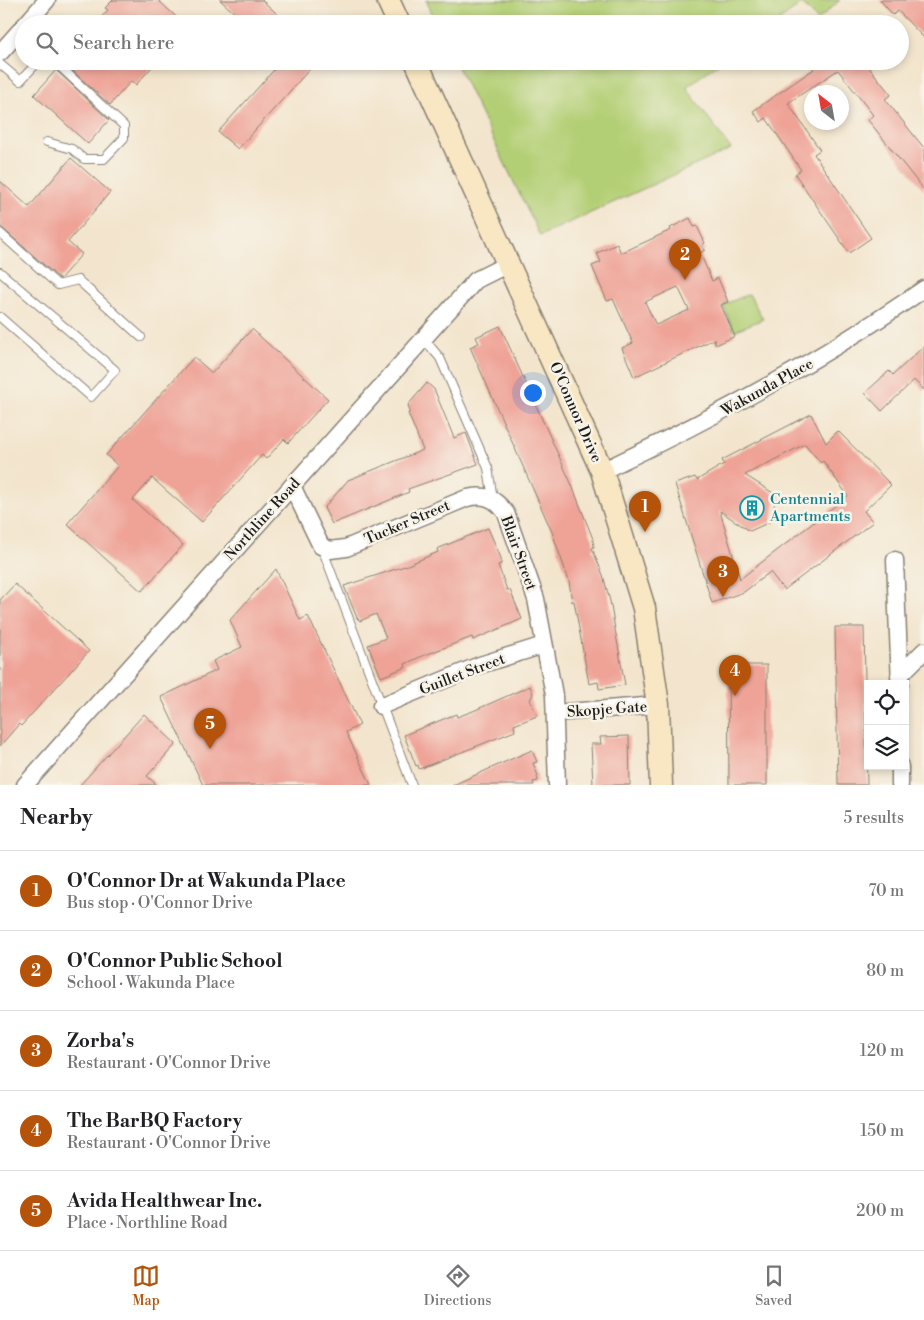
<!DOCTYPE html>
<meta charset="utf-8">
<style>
:root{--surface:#fff;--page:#f6f6f6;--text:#202124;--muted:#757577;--line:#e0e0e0;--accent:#b45309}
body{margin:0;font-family:"Libre Bodoni",serif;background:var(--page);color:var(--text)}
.controls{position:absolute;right:15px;bottom:15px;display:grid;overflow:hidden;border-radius:0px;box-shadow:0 2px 8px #0003}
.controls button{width:45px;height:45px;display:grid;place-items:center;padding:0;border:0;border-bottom:1px solid var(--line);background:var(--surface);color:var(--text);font:25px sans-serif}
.compass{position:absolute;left:804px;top:85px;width:45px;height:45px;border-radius:50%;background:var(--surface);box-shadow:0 2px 8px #0003;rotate:329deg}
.you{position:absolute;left:532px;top:392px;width:18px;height:18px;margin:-12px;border:4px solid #fff;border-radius:50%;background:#1a73e8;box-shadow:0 0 0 8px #1a73e833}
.badge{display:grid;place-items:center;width:32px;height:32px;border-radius:50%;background:var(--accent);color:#fff;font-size:16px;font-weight:700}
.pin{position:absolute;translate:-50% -41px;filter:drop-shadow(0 1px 2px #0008)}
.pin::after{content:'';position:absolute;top:26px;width:18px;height:15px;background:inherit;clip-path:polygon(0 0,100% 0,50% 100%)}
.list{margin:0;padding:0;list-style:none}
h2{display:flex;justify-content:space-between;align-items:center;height:65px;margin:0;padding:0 20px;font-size:21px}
h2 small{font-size:16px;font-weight:400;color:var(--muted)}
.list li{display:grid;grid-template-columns:32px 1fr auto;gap:15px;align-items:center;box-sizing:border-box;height:80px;padding:0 20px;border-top:1px solid var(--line)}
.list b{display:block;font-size:19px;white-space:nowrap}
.list p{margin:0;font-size:16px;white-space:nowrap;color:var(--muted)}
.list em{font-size:16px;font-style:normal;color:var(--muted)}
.icon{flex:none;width:28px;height:28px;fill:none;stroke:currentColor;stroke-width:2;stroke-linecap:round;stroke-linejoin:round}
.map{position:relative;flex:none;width:924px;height:785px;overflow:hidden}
.search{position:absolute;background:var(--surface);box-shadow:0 2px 8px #0003;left:15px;right:15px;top:15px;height:55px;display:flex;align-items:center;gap:12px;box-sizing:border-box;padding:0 18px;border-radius:28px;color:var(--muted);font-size:19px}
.sheet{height:465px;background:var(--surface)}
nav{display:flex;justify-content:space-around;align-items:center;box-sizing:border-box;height:70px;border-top:1px solid var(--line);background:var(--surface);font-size:14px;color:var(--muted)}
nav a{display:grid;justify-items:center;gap:2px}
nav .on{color:var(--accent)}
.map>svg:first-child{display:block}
.green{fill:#b3cf75;stroke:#687648}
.building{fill:#efa296;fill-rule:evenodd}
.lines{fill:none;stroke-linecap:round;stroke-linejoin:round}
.lane-casing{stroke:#888074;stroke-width:10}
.street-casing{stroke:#888074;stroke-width:19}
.secondary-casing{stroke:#888074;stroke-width:25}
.lane{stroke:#fff;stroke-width:8}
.street{stroke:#fff;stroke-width:16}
.secondary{stroke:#f9e7c3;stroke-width:22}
.labels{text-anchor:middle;stroke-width:5;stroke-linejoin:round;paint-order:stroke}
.street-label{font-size:15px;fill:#1c1c1c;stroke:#f7f3e8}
.culture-label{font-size:15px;fill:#0d838f;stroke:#f7f3e8;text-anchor:start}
</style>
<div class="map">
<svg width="924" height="785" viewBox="0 0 924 785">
<rect width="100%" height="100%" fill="#f7f3e8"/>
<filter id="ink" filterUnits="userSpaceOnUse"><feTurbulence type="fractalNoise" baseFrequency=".02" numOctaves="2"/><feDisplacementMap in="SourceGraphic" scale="10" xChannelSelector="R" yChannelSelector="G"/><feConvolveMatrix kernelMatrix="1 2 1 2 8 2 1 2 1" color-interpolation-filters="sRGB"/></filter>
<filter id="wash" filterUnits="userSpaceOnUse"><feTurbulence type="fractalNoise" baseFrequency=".0096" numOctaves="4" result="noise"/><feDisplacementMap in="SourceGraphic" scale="20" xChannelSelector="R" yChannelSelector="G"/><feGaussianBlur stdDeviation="1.12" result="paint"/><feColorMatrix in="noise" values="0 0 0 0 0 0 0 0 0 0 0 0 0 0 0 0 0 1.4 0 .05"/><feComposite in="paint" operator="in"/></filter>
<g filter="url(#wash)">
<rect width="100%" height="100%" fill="#f3e5cd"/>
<!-- green -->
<g class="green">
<path d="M 426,0 L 840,0 L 818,20 L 802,4 L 774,24 L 437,24 Z"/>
<path d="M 455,61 L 722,61 L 686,87 L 731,149 L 540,236 Z"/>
<path d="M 749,294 L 763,319 L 734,331 L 723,305 Z"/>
</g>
<g id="blocks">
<!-- building -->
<g class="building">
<path d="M 113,0 L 158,0 L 184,24 L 95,24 L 108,10 L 105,8 Z"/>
<path d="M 220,0 L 262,0 L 288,24 L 247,24 Z"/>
<path d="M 880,0 L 924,0 L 924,38 L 898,11 L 893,15 Z"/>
<path d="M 157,61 L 136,85 L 131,81 L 110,105 L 63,62 Z"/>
<path d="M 282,61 L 317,61 L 238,149 L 218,132 Z"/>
<path d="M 820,61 L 864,61 L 891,95 L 885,99 L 924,148 L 924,190 L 868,120 L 873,115 L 838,70 L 788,103 L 820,150 L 814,154 L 871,238 L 849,253 L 795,174 L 801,170 L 766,118 L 761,122 L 753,111 L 814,69 L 812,67 Z"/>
<path d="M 56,70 L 109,120 L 88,144 L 34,95 Z"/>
<path d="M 71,158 L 110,192 L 68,242 L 82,254 L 60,279 L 0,226 L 0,181 L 29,207 Z"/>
<path d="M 690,218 L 694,227 L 697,226 L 705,243 L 702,245 L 705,250 L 700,253 L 712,281 L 718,278 L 728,302 L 721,305 L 735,336 L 716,345 L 714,339 L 634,377 L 622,348 L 633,343 L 613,299 L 607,301 L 592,266 L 601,262 L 597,253 L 617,244 L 621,253 L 671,230 L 670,228 ZM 678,287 L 689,310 L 656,325 L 645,302 Z"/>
<path d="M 500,326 L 571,483 L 593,539 L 594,547 L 592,548 L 603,575 L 610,601 L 625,685 L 599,689 L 598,682 L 589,684 L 574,601 L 572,602 L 569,581 L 552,532 L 470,347 L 479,343 L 476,337 Z"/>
<path d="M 252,329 L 328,399 L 288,443 L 284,439 L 266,459 L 262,455 L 202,522 L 152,478 L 133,500 L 183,545 L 142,591 L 140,590 L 67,524 L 118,466 L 106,455 L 194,357 L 212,373 Z"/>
<path d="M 924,346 L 924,390 L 914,380 L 882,411 L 865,393 L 889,371 L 893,375 Z"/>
<path d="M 427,383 L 434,389 L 454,438 L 466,433 L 478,464 L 408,489 L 409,492 L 332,524 L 324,508 L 348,480 L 423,450 L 408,413 L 410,412 L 408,405 Z"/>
<path d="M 811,414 L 826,443 L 838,431 L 891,485 L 864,511 L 873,522 L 784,590 L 770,572 L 744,592 L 712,603 L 675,484 L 695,477 L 697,480 L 724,464 L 722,460 ZM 805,444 L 821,463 L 823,461 L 848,496 L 740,579 L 720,511 L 750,531 L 772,521 L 776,495 L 745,475 Z"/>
<path d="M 488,528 L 501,558 L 501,564 L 498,565 L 507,590 L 510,590 L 522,619 L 473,640 L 472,637 L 420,657 L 405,664 L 406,667 L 381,677 L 368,645 L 386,638 L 376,614 L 360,621 L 357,618 L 344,586 L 408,565 L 438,552 L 437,549 Z"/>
<path d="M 276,569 L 300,620 L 308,616 L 360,725 L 346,732 L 371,785 L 203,785 L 161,697 L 217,670 L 213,661 L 242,647 L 230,620 Z"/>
<path d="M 15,584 L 89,651 L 21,726 L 19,724 L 0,746 L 0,600 Z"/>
<path d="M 835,627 L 864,627 L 867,785 L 838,785 Z"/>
<path d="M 728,665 L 767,665 L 767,785 L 729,785 Z"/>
<path d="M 530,686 L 533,694 L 530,700 L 537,716 L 514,725 L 515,731 L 419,769 L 418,765 L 416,766 L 404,735 L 456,714 L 457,717 L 473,711 Z"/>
<path d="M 144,714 L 176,744 L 147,776 L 157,785 L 80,785 Z"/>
<path d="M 629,736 L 630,785 L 593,785 L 591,744 L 601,744 L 600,737 Z"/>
<path d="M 532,750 L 537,762 L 533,763 L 538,776 L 537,777 L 538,781 L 533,782 L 534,785 L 453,785 Z"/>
</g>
</g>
</g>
<g filter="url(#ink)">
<use href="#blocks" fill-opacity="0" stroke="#888074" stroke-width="1"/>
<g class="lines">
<!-- lane casing -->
<g class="lane-casing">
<g id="lane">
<path d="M 0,64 L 20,81 L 39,61"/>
<path d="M 47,142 L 72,149 L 84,159 L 104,159 L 124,138 L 124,126 L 54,61"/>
<path d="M 0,233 L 58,285 L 78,280 L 141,337"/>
<path d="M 0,272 L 115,370 L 91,397 L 0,317"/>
<path d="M 424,339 L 440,358 L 488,468 L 493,499"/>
<path d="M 322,548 L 412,785"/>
</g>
</g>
<!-- street casing -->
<g class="street-casing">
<g id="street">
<path d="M 26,24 L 47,0"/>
<path d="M 0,53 L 24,26"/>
<path d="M 602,471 C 714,418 822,360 924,289"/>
<path d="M 292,486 L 321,546 L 330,550 L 346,548 L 467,498 C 485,494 495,498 506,513 L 536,599 L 554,695 L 557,785"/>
<path d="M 895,560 L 900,684"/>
<path d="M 899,676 L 924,651"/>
<path d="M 381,706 L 480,665 L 544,645"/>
<path d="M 555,713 L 658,705"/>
<path d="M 900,766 L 900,785"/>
<path d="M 25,785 L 476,280 L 508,264"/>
</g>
</g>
<!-- secondary casing -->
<g class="secondary-casing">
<g id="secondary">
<path d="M 388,0 L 399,24"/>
<path d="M 416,61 L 602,471 L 644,608 L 658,705 L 661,785"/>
</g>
</g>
<!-- lane -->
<use href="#lane" class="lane"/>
<!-- street -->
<use href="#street" class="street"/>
<!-- secondary -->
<use href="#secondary" class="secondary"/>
</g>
</g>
<!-- icons -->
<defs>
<g id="building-ring" transform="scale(1.25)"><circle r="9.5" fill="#f7f3e8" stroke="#0f9aa8" stroke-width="1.5"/><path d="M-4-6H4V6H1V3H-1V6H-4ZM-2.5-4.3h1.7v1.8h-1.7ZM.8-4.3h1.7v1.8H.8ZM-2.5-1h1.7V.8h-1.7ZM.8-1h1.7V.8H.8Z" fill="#0f9aa8"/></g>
</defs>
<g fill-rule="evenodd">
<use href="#building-ring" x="752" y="508"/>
</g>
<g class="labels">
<!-- street labels -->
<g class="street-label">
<text transform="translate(767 387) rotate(-29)" y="5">Wakunda Place</text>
<text transform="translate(576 412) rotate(66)" y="5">O'Connor Drive</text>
<text transform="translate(262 519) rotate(-48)" y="5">Northline Road</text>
<text transform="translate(407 522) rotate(-23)" y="5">Tucker Street</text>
<text transform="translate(519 553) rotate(70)" y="5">Blair Street</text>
<text transform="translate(462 674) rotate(-21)" y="5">Guillet Street</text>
<text transform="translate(607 709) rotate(-4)" y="5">Skopje Gate</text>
</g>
<!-- culture labels -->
<g class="culture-label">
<text x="770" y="504">Centennial<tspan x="770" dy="17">Apartments</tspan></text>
</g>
</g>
</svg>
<div class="controls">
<button><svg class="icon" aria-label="locate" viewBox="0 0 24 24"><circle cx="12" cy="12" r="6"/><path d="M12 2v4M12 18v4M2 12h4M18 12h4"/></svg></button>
<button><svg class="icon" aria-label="layers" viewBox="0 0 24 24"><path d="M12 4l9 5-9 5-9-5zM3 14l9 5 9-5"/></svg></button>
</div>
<svg class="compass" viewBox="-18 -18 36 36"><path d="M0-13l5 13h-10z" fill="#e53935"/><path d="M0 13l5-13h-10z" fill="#757577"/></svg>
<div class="you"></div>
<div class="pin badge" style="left:645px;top:532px">1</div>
<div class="pin badge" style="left:685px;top:280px">2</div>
<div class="pin badge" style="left:723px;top:597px">3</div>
<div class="pin badge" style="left:735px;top:696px">4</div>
<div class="pin badge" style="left:210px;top:749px">5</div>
<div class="search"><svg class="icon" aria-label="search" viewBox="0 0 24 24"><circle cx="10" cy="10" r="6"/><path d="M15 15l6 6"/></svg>Search here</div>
</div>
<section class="sheet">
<h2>Nearby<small>5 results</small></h2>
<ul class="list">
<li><span class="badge">1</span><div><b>O'Connor Dr at Wakunda Place</b><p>Bus stop · O'Connor Drive</p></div><em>70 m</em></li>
<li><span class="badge">2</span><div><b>O'Connor Public School</b><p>School · Wakunda Place</p></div><em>80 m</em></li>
<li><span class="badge">3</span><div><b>Zorba's</b><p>Restaurant · O'Connor Drive</p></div><em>120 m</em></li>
<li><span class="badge">4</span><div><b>The BarBQ Factory</b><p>Restaurant · O'Connor Drive</p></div><em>150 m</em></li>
<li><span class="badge">5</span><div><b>Avida Healthwear Inc.</b><p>Place · Northline Road</p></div><em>200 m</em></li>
</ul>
</section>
<nav>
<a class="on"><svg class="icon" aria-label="map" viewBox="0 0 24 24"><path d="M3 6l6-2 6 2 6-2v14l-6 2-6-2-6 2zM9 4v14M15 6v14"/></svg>Map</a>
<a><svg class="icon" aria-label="directions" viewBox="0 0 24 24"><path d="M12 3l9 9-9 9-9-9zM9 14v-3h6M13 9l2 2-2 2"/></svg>Directions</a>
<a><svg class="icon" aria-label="saved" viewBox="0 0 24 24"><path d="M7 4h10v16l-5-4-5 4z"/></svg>Saved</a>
</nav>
